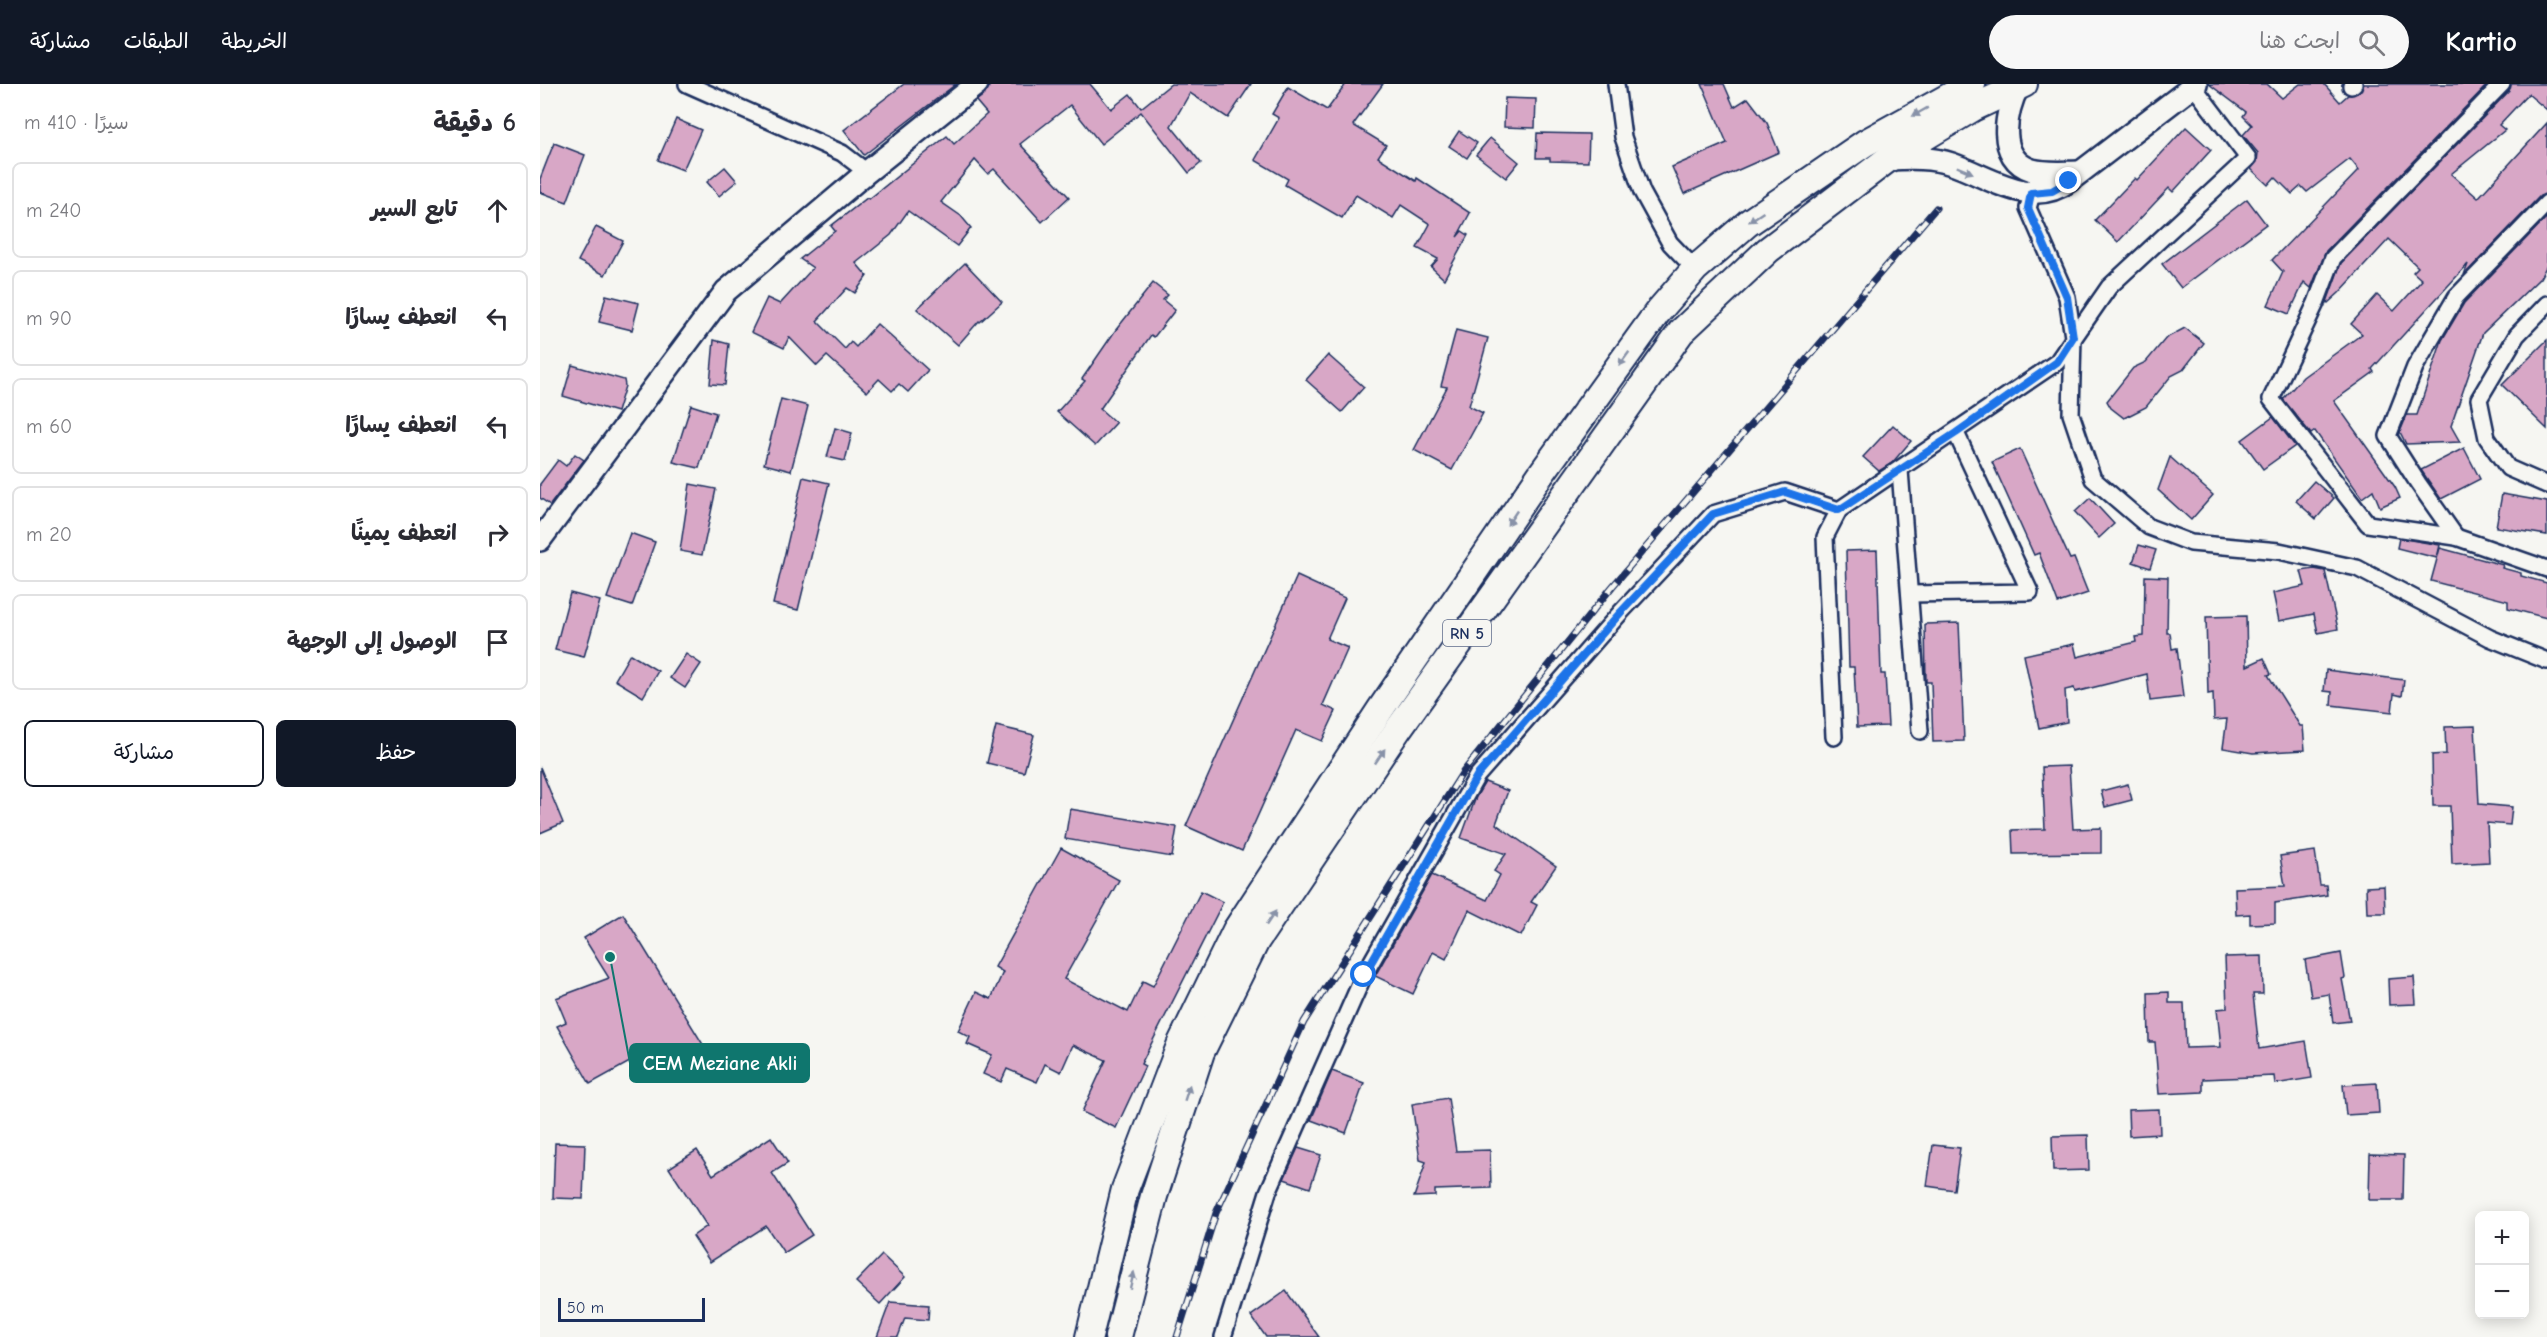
<!DOCTYPE html>
<html lang="ar">
<meta charset="utf-8">
<style>
:root{--surface:#fff;--page:#f7f7f7;--text:#2b2b33;--muted:#7c7c81;--line:#e1e1e2;--accent:#111827}
body{margin:0;font-family:"Comic Neue","Playpen Sans Arabic",sans-serif;background:var(--page);color:var(--text);direction:rtl}
.controls{position:absolute;right:18px;bottom:18px;display:grid;overflow:hidden;border-radius:9px;box-shadow:0 3px 15px #0003}
.controls button{width:54px;height:54px;display:grid;place-items:center;padding:0;border:0;border-bottom:2px solid var(--line);background:var(--surface);color:var(--text);font:30px sans-serif}
.scale{position:absolute;left:18px;bottom:15px;width:147px;box-sizing:border-box;padding-left:6px;border:3px solid #1b2f5e;border-top:0;font-size:16px;line-height:21px;white-space:nowrap;color:#1b2f5e;-webkit-text-stroke:4px #f6f6f2;paint-order:stroke}
.stop{position:absolute;width:18px;height:18px;margin:-14px;border:4px solid #1a73e8;border-radius:50%;background:#fff}
.stop.end{background:#1a73e8;border-color:#fff;box-shadow:0 2px 6px #0008}
.list{margin:0;padding:0;list-style:none}
h2{display:flex;justify-content:space-between;align-items:center;height:78px;margin:0;padding:0 24px;font-size:26px}
h2 small{font-size:20px;font-weight:400;color:var(--muted)}
.list li{display:grid;grid-template-columns:39px 1fr auto;gap:18px;align-items:center;box-sizing:border-box;height:96px;margin:0 12px 12px;padding:0 12px;border:2px solid var(--line);border-radius:9px}
.list b{display:block;font-size:22px;white-space:nowrap}
.list em{font-size:20px;font-style:normal;color:var(--muted)}
.actions{display:flex;gap:12px;padding:18px 24px}
.actions a{flex:1;padding:14px 0;border:2px solid var(--accent);border-radius:9px;text-align:center;font-size:21px;color:var(--accent)}
.actions .main{background:var(--accent);color:#fff}
.icon{flex:none;width:33px;height:33px;fill:none;stroke:currentColor;stroke-width:2;stroke-linecap:round;stroke-linejoin:round}
.map{position:relative;flex:none;width:2007px;height:1253px;overflow:hidden;direction:ltr}
header{display:flex;align-items:center;gap:36px;box-sizing:border-box;height:84px;padding:0 30px;background:var(--accent);color:#fff}
header strong{font-size:28px}
nav{display:flex;gap:33px;margin-inline-start:auto;font-size:21px}
.search{width:420px;height:54px;background:var(--page);display:flex;align-items:center;gap:15px;box-sizing:border-box;padding:0 21px;border-radius:33px;color:var(--muted);font-size:22px}
main{display:flex}
aside{flex:1;background:var(--surface)}
.map>svg:first-child{display:block}
.building{fill:#d8a7c6;stroke:#1b2f5e;stroke-width:1.5}
.lines{fill:none;stroke-linecap:round;stroke-linejoin:round}
.minor-casing{stroke:#1b2f5e;stroke-width:20}
.secondary-casing{stroke:#1b2f5e;stroke-width:26}
.trunk-casing{stroke:#1b2f5e;stroke-width:30}
.minor{stroke:#f6f6f2;stroke-width:15}
.secondary{stroke:#f6f6f2;stroke-width:21}
.trunk{stroke:#f6f6f2;stroke-width:26}
.rail-casing{stroke:#1b2f5e;stroke-width:7}
.rail{stroke:#f6f6f2;stroke-width:4.5;stroke-dasharray:14;stroke-linecap:butt}
.oneway{fill:#8892a8}
.route{stroke:#1a73e8;stroke-width:8}
.labels{text-anchor:middle;stroke-width:6;stroke-linejoin:round;paint-order:stroke}
.shield{fill:#f6f6f2;stroke:#5d6b8a;stroke-width:1.5}
.shield-label{font-size:16px;font-weight:bold;fill:#1b2f5e}
.leader{fill:none;stroke:#0f766e;stroke-width:2}
.callout-dot{fill:#0f766e;stroke:#f6f6f2;stroke-width:2}
.callout{fill:#0f766e;stroke:#0f766e;stroke-width:2}
.callout-label{font-size:20px;text-anchor:middle;font-weight:bold;fill:#fff}
</style>
<header>
<strong>Kartio</strong>
<div class="search"><svg class="icon" aria-label="search" viewBox="0 0 24 24"><circle cx="10" cy="10" r="6"/><path d="M15 15l6 6"/></svg>ابحث هنا</div>
<nav><a>الخريطة</a><a>الطبقات</a><a>مشاركة</a></nav>
</header>
<main>
<div class="map">
<svg width="2007" height="1253" viewBox="0 0 2007 1253">
<rect width="100%" height="100%" fill="#f6f6f2"/>
<filter id="ink" filterUnits="userSpaceOnUse"><feTurbulence type="fractalNoise" baseFrequency=".0167" numOctaves="2"/><feDisplacementMap in="SourceGraphic" scale="12" xChannelSelector="R" yChannelSelector="G"/><feConvolveMatrix kernelMatrix="1 2 1 2 8 2 1 2 1" color-interpolation-filters="sRGB"/></filter>
<g filter="url(#ink)">
<!-- building -->
<g class="building">
<path d="M 364,0 L 416,0 L 324,71 L 304,46 Z"/>
<path d="M 449,0 L 550,0 L 571,25 L 590,10 L 601,24 L 631,0 L 711,0 L 688,34 L 650,9 L 631,42 L 661,79 L 649,89 L 601,28 L 561,60 L 530,21 L 480,60 L 529,113 L 502,138 L 454,85 L 448,90 L 435,76 L 401,118 L 421,132 L 431,144 L 417,162 L 368,127 L 351,151 L 316,179 L 327,192 L 315,209 L 307,204 L 277,237 L 305,265 L 311,258 L 316,263 L 337,240 L 388,286 L 368,308 L 359,300 L 352,307 L 339,295 L 327,308 L 287,272 L 277,282 L 249,253 L 244,264 L 211,248 L 227,214 L 240,220 L 273,184 L 260,175 L 295,147 L 291,142 L 327,114 L 329,115 L 407,52 L 414,60 L 447,30 L 436,17 L 445,10 Z"/>
<path d="M 806,0 L 843,0 L 813,41 L 846,61 L 838,73 L 876,97 L 877,94 L 930,129 L 917,153 L 922,147 L 928,151 L 904,195 L 891,183 L 898,175 L 877,164 L 890,140 L 861,121 L 853,134 L 816,111 L 802,134 L 745,101 L 748,95 L 715,76 L 739,34 L 732,30 L 748,3 L 787,26 Z"/>
<path d="M 1162,0 L 1184,0 L 1194,23 L 1208,14 L 1227,39 L 1239,68 L 1144,110 L 1132,83 L 1187,59 Z"/>
<path d="M 1669,0 L 1727,0 L 1742,14 L 1760,0 L 1784,0 L 1800,18 L 1808,11 L 1819,8 L 1824,0 L 1948,0 L 1786,167 L 1771,204 L 1764,198 L 1749,230 L 1728,221 L 1743,188 L 1732,176 L 1819,86 L 1810,75 L 1767,108 L 1761,102 L 1752,110 L 1735,93 L 1728,101 L 1711,85 L 1717,78 L 1718,69 L 1703,51 L 1712,41 L 1703,32 L 1706,28 Z"/>
<path d="M 1971,0 L 2007,0 L 2007,26 L 1988,10 L 1959,41 L 1965,46 L 1911,90 L 1938,114 L 2007,39 L 2007,110 L 2000,112 L 1924,191 L 1928,180 L 1832,285 L 1834,288 L 1794,317 L 1855,403 L 1860,414 L 1840,423 L 1833,406 L 1822,414 L 1775,347 L 1771,350 L 1743,315 L 1763,293 L 1822,250 L 1811,240 L 1837,211 L 1854,227 L 1882,196 L 1873,188 L 1878,183 L 1849,155 L 1799,209 L 1788,219 L 1787,218 L 1801,179 L 1969,7 Z"/>
<path d="M 965,14 L 996,15 L 995,44 L 964,43 Z"/>
<path d="M 136,35 L 161,46 L 143,86 L 118,76 Z"/>
<path d="M 1646,43 L 1671,66 L 1633,108 L 1629,104 L 1578,158 L 1555,136 L 1595,94 L 1597,96 Z"/>
<path d="M 919,47 L 937,59 L 927,74 L 909,62 Z"/>
<path d="M 997,49 L 1049,50 L 1048,78 L 1010,77 L 1010,74 L 996,74 Z"/>
<path d="M 950,54 L 979,78 L 966,94 L 936,71 Z"/>
<path d="M 14,59 L 45,71 L 27,118 L 0,108 L 0,95 Z"/>
<path d="M 185,83 L 197,97 L 179,112 L 167,98 Z"/>
<path d="M 1707,115 L 1726,140 L 1641,204 L 1622,180 Z"/>
<path d="M 2007,133 L 2007,181 L 2000,194 L 1943,249 L 1911,342 L 1920,358 L 1866,360 L 1860,348 L 1867,331 L 1877,331 L 1902,256 L 1924,219 Z"/>
<path d="M 56,143 L 83,157 L 65,191 L 38,177 Z"/>
<path d="M 425,179 L 462,218 L 440,238 L 439,237 L 418,261 L 377,225 Z"/>
<path d="M 613,199 L 628,211 L 623,216 L 635,226 L 614,253 L 611,251 L 560,325 L 576,339 L 555,362 L 517,328 L 545,297 L 542,295 L 575,247 Z"/>
<path d="M 66,211 L 99,219 L 92,246 L 59,238 Z"/>
<path d="M 1645,244 L 1664,259 L 1643,286 L 1631,292 L 1606,323 L 1584,334 L 1571,324 L 1567,317 L 1593,284 L 1606,278 L 1626,254 Z"/>
<path d="M 916,246 L 948,254 L 929,322 L 943,329 L 912,386 L 874,366 L 907,303 L 901,302 Z"/>
<path d="M 174,256 L 189,260 L 185,301 L 170,300 Z"/>
<path d="M 2007,256 L 2007,345 L 1962,301 Z"/>
<path d="M 788,271 L 824,303 L 802,328 L 766,296 Z"/>
<path d="M 32,281 L 84,296 L 85,302 L 77,328 L 23,312 Z"/>
<path d="M 241,315 L 268,322 L 251,387 L 224,380 Z"/>
<path d="M 151,321 L 176,329 L 159,384 L 133,378 Z"/>
<path d="M 1733,333 L 1755,362 L 1723,385 L 1702,356 Z"/>
<path d="M 1353,341 L 1371,357 L 1352,379 L 1339,387 L 1323,373 Z"/>
<path d="M 295,344 L 312,349 L 305,377 L 287,373 Z"/>
<path d="M 1924,364 L 1940,395 L 1901,415 L 1881,386 Z"/>
<path d="M 1480,365 L 1530,475 L 1534,474 L 1548,509 L 1518,519 L 1499,469 L 1494,471 L 1452,378 Z"/>
<path d="M 35,370 L 44,376 L 10,421 L 0,414 L 0,400 L 18,376 L 26,382 Z"/>
<path d="M 1630,373 L 1673,411 L 1651,436 L 1618,406 Z"/>
<path d="M 263,393 L 289,399 L 258,526 L 233,520 Z"/>
<path d="M 1774,397 L 1794,414 L 1776,435 L 1756,417 Z"/>
<path d="M 150,400 L 176,405 L 162,471 L 140,467 Z"/>
<path d="M 1962,410 L 2007,418 L 2007,451 L 1956,443 Z"/>
<path d="M 1550,414 L 1574,440 L 1559,454 L 1535,428 Z"/>
<path d="M 90,449 L 115,458 L 92,522 L 67,514 Z"/>
<path d="M 1859,454 L 1900,461 L 1897,474 L 1857,464 Z"/>
<path d="M 1599,461 L 1616,466 L 1610,484 L 1593,478 Z"/>
<path d="M 1900,464 L 1963,481 L 1962,484 L 1981,489 L 1981,492 L 2007,499 L 2007,534 L 1968,524 L 1968,517 L 1891,497 Z"/>
<path d="M 1337,466 L 1341,590 L 1345,590 L 1348,642 L 1317,643 L 1314,583 L 1309,583 L 1306,467 Z"/>
<path d="M 1774,485 L 1785,487 L 1798,545 L 1778,549 L 1774,530 L 1739,537 L 1733,509 L 1765,502 L 1761,487 Z"/>
<path d="M 757,492 L 805,514 L 787,555 L 808,564 L 783,621 L 796,627 L 782,657 L 756,646 L 702,767 L 646,742 Z"/>
<path d="M 1605,492 L 1628,493 L 1627,549 L 1630,549 L 1632,565 L 1637,564 L 1643,613 L 1610,617 L 1607,590 L 1535,608 L 1534,604 L 1525,606 L 1527,638 L 1499,644 L 1484,571 L 1534,560 L 1537,573 L 1596,558 L 1595,553 L 1604,552 Z"/>
<path d="M 30,509 L 60,517 L 44,573 L 15,566 Z"/>
<path d="M 1706,532 L 1707,582 L 1724,574 L 1731,590 L 1728,591 L 1760,642 L 1763,642 L 1765,666 L 1713,669 L 1683,664 L 1687,635 L 1674,636 L 1673,609 L 1668,610 L 1666,533 Z"/>
<path d="M 1419,539 L 1424,657 L 1393,658 L 1391,598 L 1386,598 L 1385,540 Z"/>
<path d="M 90,570 L 118,587 L 103,613 L 75,596 Z"/>
<path d="M 146,570 L 161,580 L 145,604 L 130,594 Z"/>
<path d="M 1786,586 L 1864,596 L 1862,612 L 1854,610 L 1852,628 L 1791,621 L 1792,608 L 1784,607 Z"/>
<path d="M 456,642 L 494,651 L 484,688 L 447,679 Z"/>
<path d="M 1935,642 L 1939,720 L 1972,723 L 1970,741 L 1947,739 L 1949,778 L 1912,780 L 1910,722 L 1893,722 L 1892,671 L 1906,670 L 1905,643 Z"/>
<path d="M 1529,682 L 1533,745 L 1561,744 L 1561,769 L 1473,770 L 1472,746 L 1505,745 L 1502,683 Z"/>
<path d="M 0,683 L 23,739 L 0,749 Z"/>
<path d="M 945,698 L 968,707 L 956,740 L 1016,782 L 991,818 L 997,821 L 981,852 L 929,826 L 906,875 L 893,868 L 873,910 L 835,892 L 892,791 L 947,816 L 960,791 L 954,787 L 966,770 L 921,754 L 936,713 Z"/>
<path d="M 1588,700 L 1592,716 L 1565,723 L 1561,707 Z"/>
<path d="M 530,725 L 637,743 L 632,773 L 525,755 Z"/>
<path d="M 521,764 L 579,796 L 524,895 L 588,928 L 603,897 L 613,902 L 661,807 L 683,818 L 601,980 L 605,982 L 576,1044 L 542,1028 L 566,976 L 533,961 L 521,988 L 505,980 L 497,998 L 467,985 L 461,998 L 443,990 L 452,971 L 427,960 L 430,953 L 418,947 L 436,908 L 451,915 L 463,888 L 455,883 Z"/>
<path d="M 1775,767 L 1780,801 L 1786,801 L 1787,811 L 1735,819 L 1735,839 L 1710,840 L 1710,830 L 1696,831 L 1695,804 L 1745,802 L 1740,772 Z"/>
<path d="M 1844,802 L 1845,829 L 1827,829 L 1826,803 Z"/>
<path d="M 83,830 L 167,967 L 128,990 L 113,965 L 50,1000 L 17,942 L 26,938 L 16,914 L 69,894 L 44,854 Z"/>
<path d="M 1801,869 L 1805,894 L 1802,895 L 1810,937 L 1793,939 L 1789,910 L 1771,913 L 1765,876 Z"/>
<path d="M 1722,872 L 1723,910 L 1713,910 L 1719,965 L 1766,957 L 1772,994 L 1735,1000 L 1734,992 L 1663,995 L 1663,1008 L 1619,1010 L 1615,958 L 1609,958 L 1608,909 L 1629,908 L 1629,919 L 1644,919 L 1646,964 L 1681,963 L 1677,925 L 1687,924 L 1685,873 Z"/>
<path d="M 1874,893 L 1876,920 L 1849,921 L 1848,895 Z"/>
<path d="M 792,987 L 824,999 L 806,1049 L 771,1036 Z"/>
<path d="M 1837,999 L 1839,1029 L 1806,1031 L 1803,1001 Z"/>
<path d="M 908,1014 L 916,1067 L 950,1066 L 951,1104 L 895,1106 L 895,1112 L 874,1113 L 886,1078 L 880,1076 L 872,1020 Z"/>
<path d="M 1619,1025 L 1620,1050 L 1589,1052 L 1588,1026 Z"/>
<path d="M 1548,1051 L 1549,1086 L 1513,1087 L 1512,1052 Z"/>
<path d="M 231,1053 L 248,1079 L 232,1089 L 272,1151 L 244,1169 L 226,1142 L 170,1178 L 153,1152 L 167,1142 L 129,1084 L 157,1066 L 173,1091 Z"/>
<path d="M 15,1059 L 45,1060 L 43,1115 L 13,1114 Z"/>
<path d="M 1393,1061 L 1420,1064 L 1414,1106 L 1387,1102 Z"/>
<path d="M 758,1064 L 781,1071 L 770,1104 L 744,1095 Z"/>
<path d="M 1830,1070 L 1864,1071 L 1863,1116 L 1829,1116 Z"/>
<path d="M 342,1171 L 365,1193 L 340,1220 L 316,1198 Z"/>
<path d="M 746,1207 L 779,1253 L 726,1253 L 711,1232 Z"/>
<path d="M 350,1218 L 389,1221 L 388,1236 L 365,1234 L 358,1253 L 337,1253 Z"/>
</g>
<g class="lines">
<!-- minor casing -->
<g class="minor-casing">
<g id="minor">
<path d="M 147,0 L 302,69 L 327,88"/>
<path d="M 1076,0 L 1083,53 L 1102,108 L 1130,159 L 1155,185"/>
<path d="M 1962,0 L 1793,174 L 1776,219 L 1731,315 L 1828,440 L 1916,453 L 2007,485"/>
<path d="M 1811,2 L 1814,0"/>
<path d="M 1495,100 L 1488,124 L 1527,213 L 1533,253 L 1531,330 L 1553,395 L 1609,443 L 1651,459 L 1739,467 L 1817,484 L 1950,554 L 2007,577"/>
<path d="M 2007,220 L 1977,251 L 1939,315 L 1947,354 L 1968,384 L 2007,401"/>
<path d="M 1360,386 L 1380,647"/>
<path d="M 1916,453 L 1878,399 L 1848,352 L 1875,283 L 1916,213 L 2007,119"/>
<path d="M 1370,510 L 1490,508 L 1416,349"/>
<path d="M 1294,653 L 1285,453 L 1299,426 L 1517,278 L 1569,203 L 1708,74 L 1654,3"/>
<path d="M 683,1253 L 728,1108 L 824,891 L 937,692 L 1081,528 L 1173,430 L 1245,408 L 1299,426"/>
</g>
</g>
<!-- secondary casing -->
<g class="secondary-casing">
<g id="secondary">
<path d="M 1478,3 C 1465,27 1456,75 1492,86 C 1507,90 1525,88 1540,88"/>
<path d="M 1348,75 C 1370,74 1391,73 1412,80 C 1450,93 1491,125 1529,97 L 1656,0"/>
<path d="M 0,456 L 186,207 L 327,88 L 437,0"/>
</g>
</g>
<!-- trunk casing -->
<g class="trunk-casing">
<g id="trunk">
<path d="M 549,1253 L 585,1105 L 641,959 L 696,846 L 840,626 L 1001,390 L 1117,229 L 1155,185 L 1208,139 L 1325,59 L 1432,0"/>
<path d="M 578,1253 L 614,1112 L 661,968 L 716,857 L 859,644 L 1141,248 L 1228,166 L 1348,75 L 1433,24 L 1484,0"/>
</g>
</g>
<!-- minor -->
<use href="#minor" class="minor"/>
<!-- secondary -->
<use href="#secondary" class="secondary"/>
<!-- trunk -->
<use href="#trunk" class="trunk"/>
<!-- rail casing -->
<g class="rail-casing">
<path id="rail" d="M 637,1253 L 676,1129 L 764,938 L 923,688 L 1072,503 L 1396,124"/>
</g>
<!-- rail -->
<use href="#rail" class="rail"/>
</g>
<!-- one-way arrows -->
<defs><path id="oneway-solid" d="M-6-.8H1V-3.2L6.5 0L1 3.2V.8H-6Z" transform="scale(1.5)"/></defs>
<g class="oneway">
<use href="#oneway-solid" transform="translate(1380 28) rotate(151)"/>
<use href="#oneway-solid" transform="translate(1425 86) rotate(23)"/>
<use href="#oneway-solid" transform="translate(1216 133) rotate(146)"/>
<use href="#oneway-solid" transform="translate(1084 275) rotate(126)"/>
<use href="#oneway-solid" transform="translate(972 434) rotate(124)"/>
<use href="#oneway-solid" transform="translate(840 672) rotate(-56)"/>
<use href="#oneway-solid" transform="translate(731 834) rotate(-56)"/>
<use href="#oneway-solid" transform="translate(647 1009) rotate(-72)"/>
<use href="#oneway-solid" transform="translate(592 1196) rotate(-76)"/>
</g>
</g>
<g class="lines" filter="url(#ink)">
<!-- route -->
<path class="route" d="M 824,891 L 937,692 L 1081,528 L 1173,430 L 1245,408 L 1299,426 L 1416,349 L 1517,278 L 1533,253 L 1527,213 L 1488,124 L 1491,109 L 1512,107 L 1529,97"/>
</g>
<g class="labels">
<!-- shield labels -->
<rect class="shield" x="903" y="536" width="48" height="26" rx="4.5"/>
<g class="shield-label">
<text x="927" y="555">RN 5</text>
</g>
</g>
<!-- callouts -->
<path class="leader" d="M70 873L90 979"/>
<circle class="callout-dot" cx="70" cy="873" r="6"/>
<rect class="callout" x="90" y="960" width="179" height="38" rx="6"/>
<g class="callout-label">
<text x="180" y="986">CEM Meziane Akli</text>
</g>
</svg>
<div class="controls">
<button>+</button>
<button>−</button>
</div>
<div class="scale">50 m</div>
<div class="stop" style="left:824px;top:891px"></div>
<div class="stop end" style="left:1529px;top:97px"></div>
</div>
<aside>
<h2>6 دقيقة<small>سيرًا · 410 m</small></h2>
<ul class="list">
<li><svg class="icon" aria-label="ahead" viewBox="0 0 24 24"><path d="M12 20V5M6 11l6-6 6 6"/></svg><div><b>تابع السير</b></div><em>240 m</em></li>
<li><svg class="icon" aria-label="left" viewBox="0 0 24 24"><path d="M17 20v-9H6M10 6l-5 5 5 5"/></svg><div><b>انعطف يسارًا</b></div><em>90 m</em></li>
<li><svg class="icon" aria-label="left" viewBox="0 0 24 24"><path d="M17 20v-9H6M10 6l-5 5 5 5"/></svg><div><b>انعطف يسارًا</b></div><em>60 m</em></li>
<li><svg class="icon" aria-label="right" viewBox="0 0 24 24"><path d="M7 20v-9h11M14 6l5 5-5 5"/></svg><div><b>انعطف يمينًا</b></div><em>20 m</em></li>
<li><svg class="icon" aria-label="arrive" viewBox="0 0 24 24"><path d="M6 21V4h12l-3 4 3 4H6"/></svg><div><b>الوصول إلى الوجهة</b></div></li>
</ul>
<div class="actions"><a class="main">حفظ</a><a>مشاركة</a></div>
</aside>
</main>
